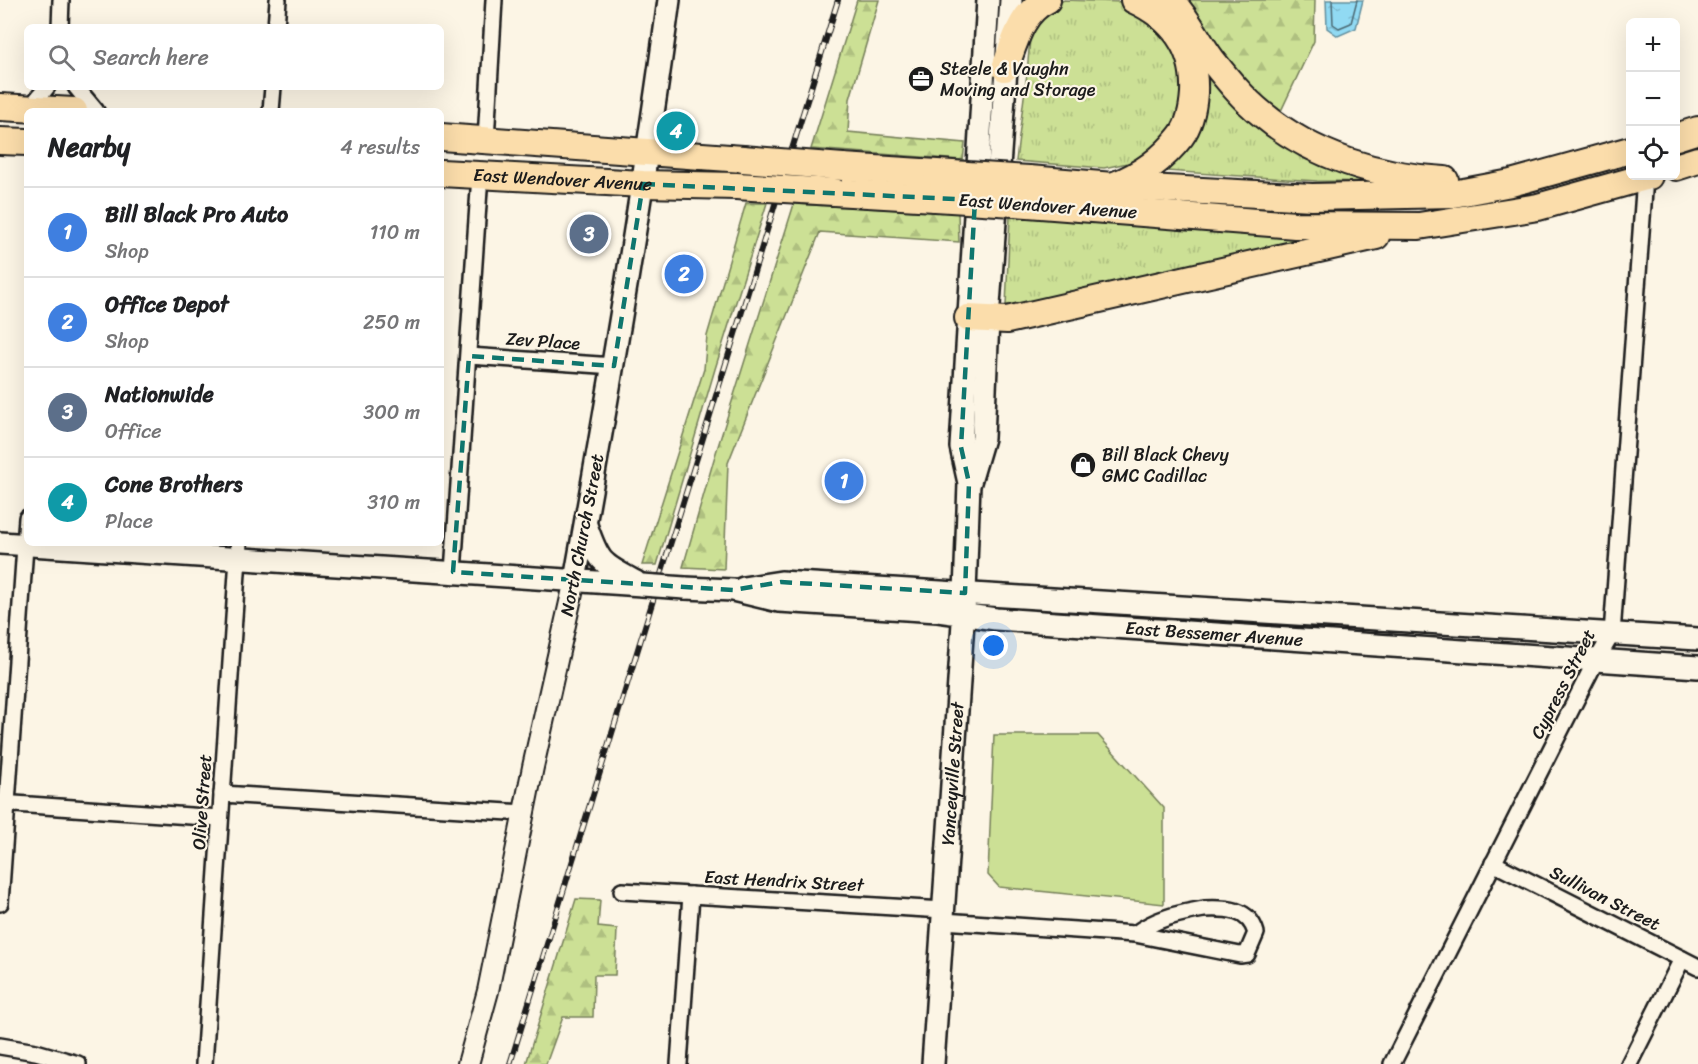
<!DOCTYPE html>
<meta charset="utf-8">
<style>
:root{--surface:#fff;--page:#f6f6f6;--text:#202124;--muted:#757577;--line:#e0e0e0;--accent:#1c1c1c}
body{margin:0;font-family:Sriracha,sans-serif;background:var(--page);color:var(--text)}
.controls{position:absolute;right:18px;top:18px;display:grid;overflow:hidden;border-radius:9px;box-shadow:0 6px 24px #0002}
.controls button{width:54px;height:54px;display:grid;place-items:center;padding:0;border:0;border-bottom:2px solid var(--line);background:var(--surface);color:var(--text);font:30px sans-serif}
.you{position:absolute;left:994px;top:646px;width:21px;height:21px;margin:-15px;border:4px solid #fff;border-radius:50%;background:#1a73e8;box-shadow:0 0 0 9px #1a73e833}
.badge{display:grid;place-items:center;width:39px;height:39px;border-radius:50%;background:var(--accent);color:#fff;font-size:20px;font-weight:700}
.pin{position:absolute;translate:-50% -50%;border:3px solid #fff;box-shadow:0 2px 6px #0006}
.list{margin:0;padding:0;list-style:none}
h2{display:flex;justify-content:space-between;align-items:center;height:78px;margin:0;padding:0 24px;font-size:26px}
h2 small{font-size:20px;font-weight:400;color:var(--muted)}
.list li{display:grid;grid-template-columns:39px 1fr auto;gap:18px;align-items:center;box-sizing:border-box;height:90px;padding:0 24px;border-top:2px solid var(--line)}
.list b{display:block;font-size:22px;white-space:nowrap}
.list p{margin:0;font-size:20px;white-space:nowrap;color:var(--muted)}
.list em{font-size:20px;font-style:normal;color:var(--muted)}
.icon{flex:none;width:33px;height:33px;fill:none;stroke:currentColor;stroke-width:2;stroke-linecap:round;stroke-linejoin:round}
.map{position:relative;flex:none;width:1698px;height:1064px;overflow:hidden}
.search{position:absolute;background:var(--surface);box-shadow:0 6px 24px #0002;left:24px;top:24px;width:420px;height:66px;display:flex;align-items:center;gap:15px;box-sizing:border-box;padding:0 21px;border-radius:9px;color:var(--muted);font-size:22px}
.panel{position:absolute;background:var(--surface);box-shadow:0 6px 24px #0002;left:24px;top:108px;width:420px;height:438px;border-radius:9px}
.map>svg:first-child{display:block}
.grass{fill:url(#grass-tufts);stroke:#747e58;stroke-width:1.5}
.forest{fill:url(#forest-firs);stroke:#747e58;stroke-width:1.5}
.garden{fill:#cce095;stroke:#747e58;stroke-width:1.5}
.water{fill:url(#water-ripples);stroke:#628e9d;stroke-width:1.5}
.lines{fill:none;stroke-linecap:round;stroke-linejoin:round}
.shore{stroke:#4b6872;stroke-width:1.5}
.minor-casing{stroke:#1c1c1c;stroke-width:20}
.tertiary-casing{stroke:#1c1c1c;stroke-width:24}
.secondary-casing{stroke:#1c1c1c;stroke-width:26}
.trunk-casing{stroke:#1c1c1c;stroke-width:30}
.minor{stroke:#fcf5e5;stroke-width:15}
.tertiary{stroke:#fcf5e5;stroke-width:20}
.secondary{stroke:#fcf5e5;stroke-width:21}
.trunk{stroke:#fbddab;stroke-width:26}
.rail-casing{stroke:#1c1c1c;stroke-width:6}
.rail{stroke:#fcf5e5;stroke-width:4;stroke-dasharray:11;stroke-linecap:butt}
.secondary-bridge-casing{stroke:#1c1c1c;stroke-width:26;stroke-linecap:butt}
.trunk-bridge-casing{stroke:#1c1c1c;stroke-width:30;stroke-linecap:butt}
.secondary-bridge{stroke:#fcf5e5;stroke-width:21}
.trunk-bridge{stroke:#fbddab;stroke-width:26}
.marked{fill:none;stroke:#0f766e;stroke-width:4.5;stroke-dasharray:12 8;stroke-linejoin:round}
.labels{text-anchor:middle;stroke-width:4.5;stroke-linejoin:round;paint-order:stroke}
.poi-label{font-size:18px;fill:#1c1c1c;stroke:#fcf5e5;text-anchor:start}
.street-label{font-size:18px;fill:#1c1c1c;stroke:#fcf5e5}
</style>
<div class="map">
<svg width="1698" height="1064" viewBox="0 0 1698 1064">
<defs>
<pattern id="grass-tufts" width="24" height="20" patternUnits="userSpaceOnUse" patternTransform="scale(1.5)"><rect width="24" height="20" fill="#cce095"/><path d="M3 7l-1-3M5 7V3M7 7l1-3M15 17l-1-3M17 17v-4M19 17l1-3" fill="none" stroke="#afc080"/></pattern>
<pattern id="forest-firs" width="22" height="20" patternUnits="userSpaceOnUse" patternTransform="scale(1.5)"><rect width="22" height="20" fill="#cce095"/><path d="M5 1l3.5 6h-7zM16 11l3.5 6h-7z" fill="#afc080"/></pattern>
<pattern id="water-ripples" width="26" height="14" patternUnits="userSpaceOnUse" patternTransform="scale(1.5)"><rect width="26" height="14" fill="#91daf3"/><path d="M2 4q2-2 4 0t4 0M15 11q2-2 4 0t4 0" fill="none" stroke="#7cbad0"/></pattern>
</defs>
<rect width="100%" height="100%" fill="#fcf5e5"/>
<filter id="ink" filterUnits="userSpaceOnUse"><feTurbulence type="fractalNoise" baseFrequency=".0167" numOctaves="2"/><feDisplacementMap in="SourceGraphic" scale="12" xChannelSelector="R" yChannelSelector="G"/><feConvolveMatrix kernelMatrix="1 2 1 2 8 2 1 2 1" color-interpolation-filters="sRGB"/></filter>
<g filter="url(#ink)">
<!-- grass -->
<g class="grass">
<path d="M 1064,0 L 1126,2 L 1178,48 L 1184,96 L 1178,119 L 1164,137 L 1150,150 L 1132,162 L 1104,168 L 1016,161 L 1027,73 L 1031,27 L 1045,11 Z"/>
<path d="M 1197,56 L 1216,77 L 1392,182 L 1317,181 L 1150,170 L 1166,159 Z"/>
<path d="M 1010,216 L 1342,235 L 1018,306 L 1006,306 Z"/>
</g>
<!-- forest -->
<g class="forest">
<path d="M 857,0 L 879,0 L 850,99 L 848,132 L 965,143 L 963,160 L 811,149 Z"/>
<path d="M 1185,0 L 1315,0 L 1314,41 L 1280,113 L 1256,95 L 1231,71 Z"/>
<path d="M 746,203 L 767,203 L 715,369 L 657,565 L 642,565 L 704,369 L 707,336 Z"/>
<path d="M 794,204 L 958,213 L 959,242 L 820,232 L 728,463 L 724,569 L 683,567 L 714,459 Z"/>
<path d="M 576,899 L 600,900 L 598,927 L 617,929 L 615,975 L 594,975 L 593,1017 L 563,1017 L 546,1064 L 526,1064 Z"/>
</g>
<!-- garden -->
<path class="garden" d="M 994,735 L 1098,735 L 1164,808 L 1164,904 L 999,887 L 988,875 Z"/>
<!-- water -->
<path class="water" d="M 1326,0 L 1363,0 L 1356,28 L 1338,36 L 1327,28 Z"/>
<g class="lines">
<!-- shore -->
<path class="shore" d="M 1332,0 L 1333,24 L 1339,28 L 1351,23 L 1357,0"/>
<!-- minor casing -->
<g class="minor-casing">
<g id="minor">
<path d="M 60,27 L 61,0"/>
<path d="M 276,27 L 278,0"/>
<path d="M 76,87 L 96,111"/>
<path d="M 30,108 L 47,87"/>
<path d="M 271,111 L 273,87"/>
<path d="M 486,140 L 494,0"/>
<path d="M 469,356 L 614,366"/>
<path d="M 453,572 L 480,175"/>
<path d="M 222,794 L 524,813"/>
<path d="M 0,803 L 220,818"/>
<path d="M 1493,863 L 1698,967"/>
<path d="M 622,891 L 944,910"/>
<path d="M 0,903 L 27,518"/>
<path d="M 1204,909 C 1226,908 1249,908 1256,933 L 1247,954 L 1240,955 L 1135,934 C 1155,919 1179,913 1204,909 Z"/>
<path d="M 943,921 L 1135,934"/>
<path d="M 0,1046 L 36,1052 L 78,1064"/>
<path d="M 204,1064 L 239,543"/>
<path d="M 679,1064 L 691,895"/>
<path d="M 1392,1064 L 1592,668 L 1612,634 L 1645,177"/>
<path d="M 1629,1064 L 1682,959"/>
</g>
</g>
<!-- tertiary casing -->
<g class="tertiary-casing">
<path id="tertiary" d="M 468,1064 L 488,991 L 533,767 L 575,580"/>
</g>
<!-- secondary casing -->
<g class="secondary-casing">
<g id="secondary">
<path d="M 970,482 L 983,438 L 988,319 L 1011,0"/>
<path d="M 586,525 C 599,563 601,563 636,582"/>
<path d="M 0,543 L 642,585"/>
<path d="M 575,580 C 610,387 643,194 669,0"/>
<path id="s1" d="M 685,588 L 733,590 L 779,601 L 938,611 L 996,619 L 1698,667"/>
<path d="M 743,588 L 781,582 L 1698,639"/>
<path id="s2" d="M 933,1064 L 965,593 L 969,483 L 961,447 L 988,0"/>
</g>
</g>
<!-- trunk casing -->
<g class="trunk-casing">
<g id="trunk">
<path d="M 1170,0 C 1188,18 1197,40 1212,60 C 1227,79 1243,99 1262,114 C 1312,156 1380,177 1445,180"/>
<path d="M 1005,68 C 1014,44 1021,12 1047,0"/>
<path d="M 0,107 L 74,111"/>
<path d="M 441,137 L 743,159"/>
<path d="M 1676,137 L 1698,130"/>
<path d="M 0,141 L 27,142"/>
<path d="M 843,167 L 937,173"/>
<path d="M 1676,167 L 1698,160"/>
<path id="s3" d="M 441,173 L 643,184 L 736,186"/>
<path d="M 1029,179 L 1113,186 L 1312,197 L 1453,194 L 1511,183 L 1630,150"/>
<path d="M 1115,185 C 1141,175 1164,158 1181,136 C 1190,124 1193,108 1194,93 C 1196,48 1173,18 1134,0"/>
<path d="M 834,192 L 935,198"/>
<path d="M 1028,204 L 1295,225 L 1419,226 L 1538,207 L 1649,176"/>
<path d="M 968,318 L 1007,320 L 1376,236"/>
</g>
</g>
<!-- minor -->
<use href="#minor" class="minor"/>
<!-- tertiary -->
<use href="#tertiary" class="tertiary"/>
<!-- secondary -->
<use href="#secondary" class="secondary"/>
<!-- trunk -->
<use href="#trunk" class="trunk"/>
<!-- rail casing -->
<g class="rail-casing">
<path id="rail" d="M 510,1064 L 838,0"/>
</g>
<!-- rail -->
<use href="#rail" class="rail"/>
<!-- secondary-bridge casing -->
<g class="secondary-bridge-casing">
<path id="secondary-bridge" d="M 642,585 L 685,588"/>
</g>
<!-- trunk-bridge casing -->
<g class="trunk-bridge-casing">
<g id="trunk-bridge">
<path d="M 743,159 L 843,167"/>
<path d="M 937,173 L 1029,179"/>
<path d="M 736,186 L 834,192"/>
<path d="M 935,198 L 1028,204"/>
</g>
</g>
<!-- secondary-bridge -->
<use href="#secondary-bridge" class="secondary-bridge"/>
<!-- trunk-bridge -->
<use href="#trunk-bridge" class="trunk-bridge"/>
</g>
</g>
<!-- marked area -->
<path class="marked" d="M 643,184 L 975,200 L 961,447 L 969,483 L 965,593 L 781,582 L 733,590 L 453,572 L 469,356 L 614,366 Z"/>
<!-- icons -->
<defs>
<g id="office-disc" transform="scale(1.35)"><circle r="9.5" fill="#1c1c1c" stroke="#fcf5e5"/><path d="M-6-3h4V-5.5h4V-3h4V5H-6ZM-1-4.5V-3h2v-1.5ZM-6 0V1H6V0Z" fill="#fff"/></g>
<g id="shop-disc" transform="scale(1.35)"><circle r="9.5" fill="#1c1c1c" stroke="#fcf5e5"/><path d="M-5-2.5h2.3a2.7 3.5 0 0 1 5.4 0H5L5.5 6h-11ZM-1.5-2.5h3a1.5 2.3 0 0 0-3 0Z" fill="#fff"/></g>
</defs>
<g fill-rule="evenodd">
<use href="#office-disc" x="921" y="79"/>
<use href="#shop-disc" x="1083" y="465"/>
</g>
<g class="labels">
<!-- poi labels -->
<g class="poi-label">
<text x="940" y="75">Steele &amp; Vaughn<tspan x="940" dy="21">Moving and Storage</tspan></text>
<text x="1102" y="461">Bill Black Chevy<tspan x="1102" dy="21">GMC Cadillac</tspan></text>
</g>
<!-- street labels -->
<g class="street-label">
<text dy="6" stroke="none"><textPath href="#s3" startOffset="122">East Wendover Avenue</textPath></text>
<text transform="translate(1048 206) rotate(4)" y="6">East Wendover Avenue</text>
<text transform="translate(543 341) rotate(4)" y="6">Zev Place</text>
<text transform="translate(582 535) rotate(-79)" y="6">North Church Street</text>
<text dy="6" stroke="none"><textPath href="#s1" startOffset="532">East Bessemer Avenue</textPath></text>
<text transform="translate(1563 684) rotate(-63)" y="6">Cypress Street</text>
<text dy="6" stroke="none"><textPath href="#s2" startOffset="291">Yanceyville Street</textPath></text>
<text transform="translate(202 802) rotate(-86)" y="6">Olive Street</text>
<text transform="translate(784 881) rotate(3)" y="6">East Hendrix Street</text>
<text transform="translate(1605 898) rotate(27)" y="6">Sullivan Street</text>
</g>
</g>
</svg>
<div class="controls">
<button>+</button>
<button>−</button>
<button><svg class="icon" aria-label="locate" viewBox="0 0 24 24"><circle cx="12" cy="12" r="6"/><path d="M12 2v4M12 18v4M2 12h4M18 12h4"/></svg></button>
</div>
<div class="you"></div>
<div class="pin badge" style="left:844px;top:481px;background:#3f7fe0">1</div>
<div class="pin badge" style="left:684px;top:274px;background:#3f7fe0">2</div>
<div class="pin badge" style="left:589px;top:234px;background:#5c6f8a">3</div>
<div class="pin badge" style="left:676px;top:131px;background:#0f9aa8">4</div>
<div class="search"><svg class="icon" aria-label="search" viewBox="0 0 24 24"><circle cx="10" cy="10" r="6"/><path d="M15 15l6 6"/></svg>Search here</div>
<section class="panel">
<h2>Nearby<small>4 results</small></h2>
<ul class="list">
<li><span class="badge" style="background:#3f7fe0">1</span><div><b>Bill Black Pro Auto</b><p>Shop</p></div><em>110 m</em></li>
<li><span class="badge" style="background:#3f7fe0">2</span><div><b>Office Depot</b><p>Shop</p></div><em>250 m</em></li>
<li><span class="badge" style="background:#5c6f8a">3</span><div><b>Nationwide</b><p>Office</p></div><em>300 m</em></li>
<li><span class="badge" style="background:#0f9aa8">4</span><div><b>Cone Brothers</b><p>Place</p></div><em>310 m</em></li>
</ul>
</section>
</div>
